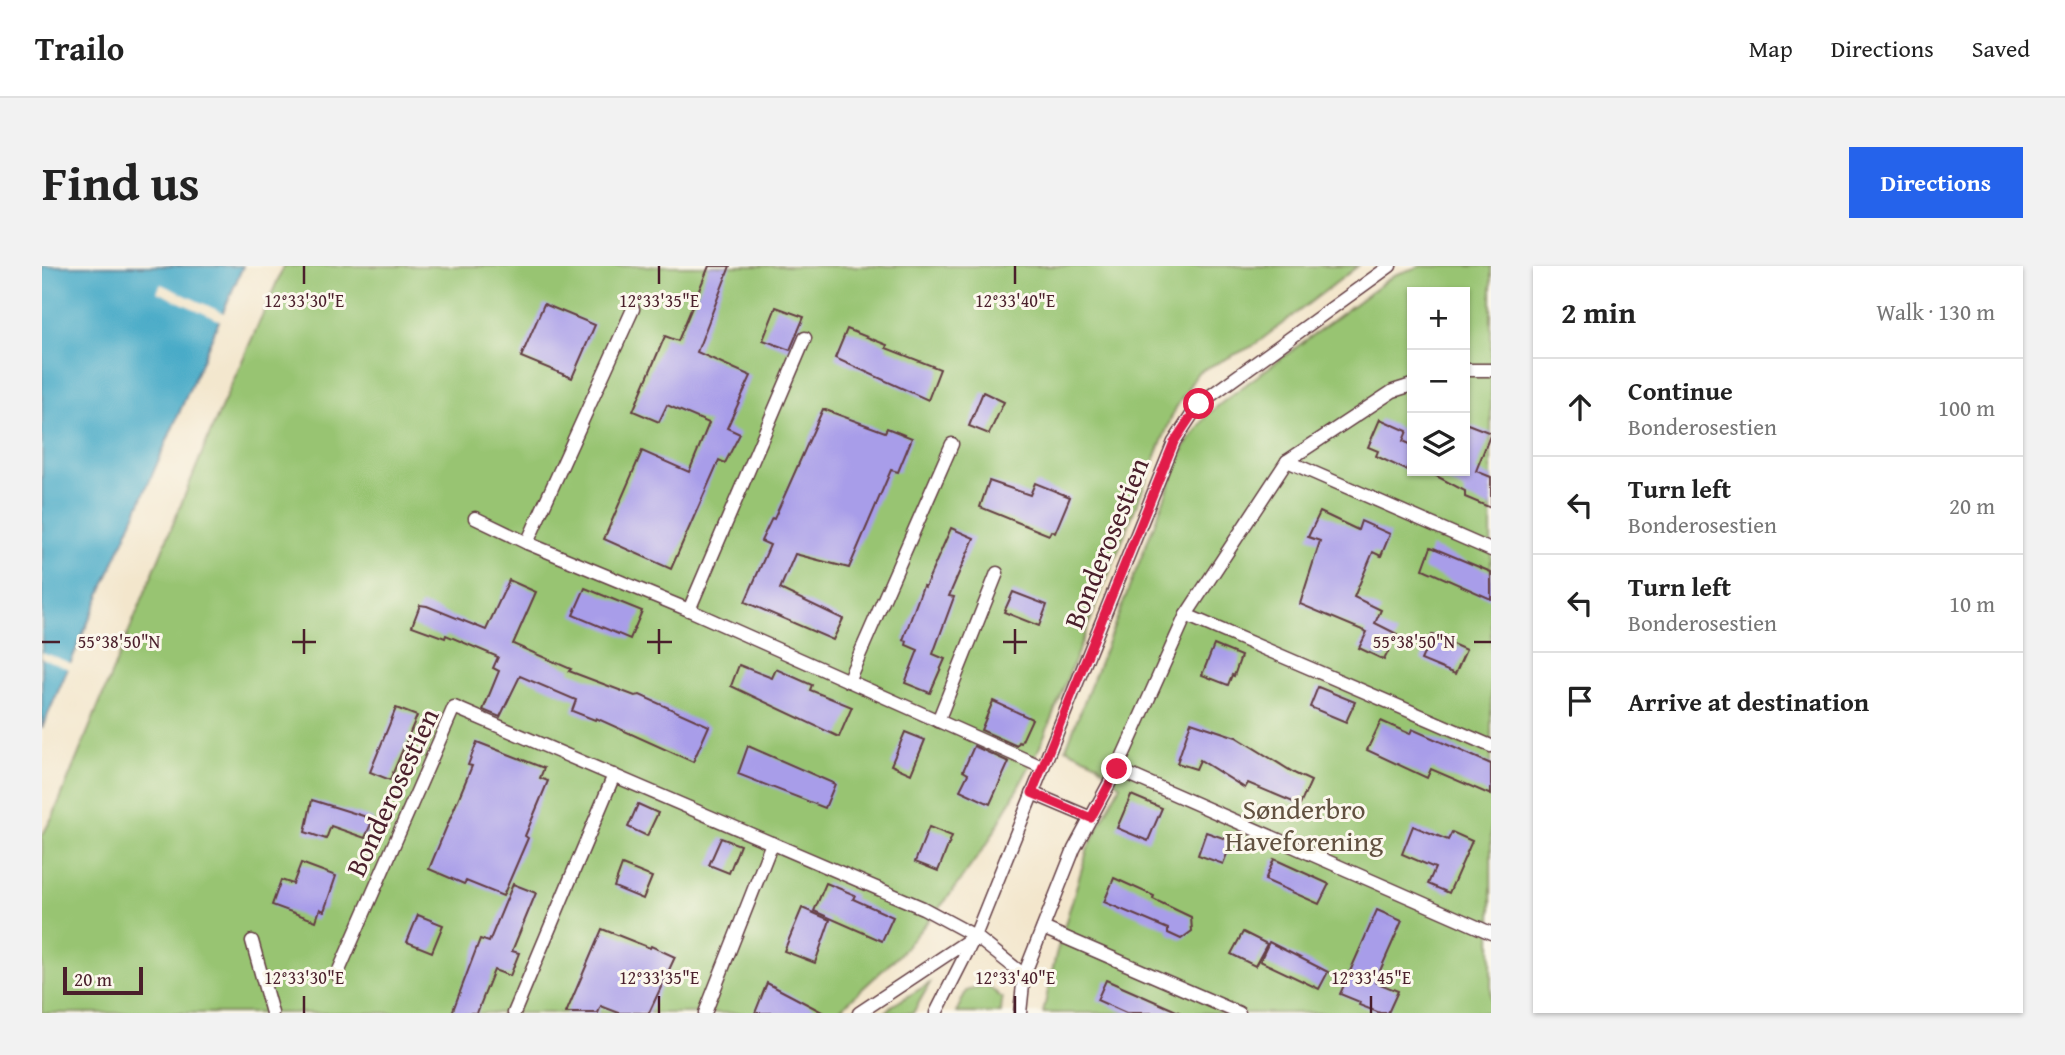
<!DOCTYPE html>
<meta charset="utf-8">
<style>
:root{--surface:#fff;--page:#f2f2f2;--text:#222;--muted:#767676;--line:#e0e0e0;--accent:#2563eb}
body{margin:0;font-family:"Gentium Book Plus",serif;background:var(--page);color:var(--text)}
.controls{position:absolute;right:21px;top:21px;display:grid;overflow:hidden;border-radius:0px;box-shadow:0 2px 5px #0004}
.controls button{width:63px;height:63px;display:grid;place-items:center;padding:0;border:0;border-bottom:2px solid var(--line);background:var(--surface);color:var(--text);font:35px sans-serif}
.scale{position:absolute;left:21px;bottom:18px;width:80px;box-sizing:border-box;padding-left:7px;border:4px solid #4a1f2b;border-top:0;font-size:19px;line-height:24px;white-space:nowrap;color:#4a1f2b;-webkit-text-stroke:5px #fbf7ec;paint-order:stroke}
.stop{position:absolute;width:21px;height:21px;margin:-16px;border:5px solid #e11d48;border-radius:50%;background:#fff}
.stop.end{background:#e11d48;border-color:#fff;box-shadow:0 2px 7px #0008}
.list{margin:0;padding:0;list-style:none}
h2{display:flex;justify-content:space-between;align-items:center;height:91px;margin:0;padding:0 28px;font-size:30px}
h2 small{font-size:23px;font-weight:400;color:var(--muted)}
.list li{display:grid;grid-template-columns:46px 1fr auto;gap:21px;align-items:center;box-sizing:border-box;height:98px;padding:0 28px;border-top:2px solid var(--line)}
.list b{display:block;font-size:26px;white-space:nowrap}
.list p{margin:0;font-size:23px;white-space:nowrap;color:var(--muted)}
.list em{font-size:23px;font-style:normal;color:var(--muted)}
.icon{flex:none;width:38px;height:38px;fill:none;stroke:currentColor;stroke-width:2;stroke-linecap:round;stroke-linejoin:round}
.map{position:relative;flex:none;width:1449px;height:747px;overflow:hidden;border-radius:0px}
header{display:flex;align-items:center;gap:42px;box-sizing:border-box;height:98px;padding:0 35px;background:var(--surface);border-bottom:2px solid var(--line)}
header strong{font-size:33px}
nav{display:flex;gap:38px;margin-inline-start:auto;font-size:24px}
.intro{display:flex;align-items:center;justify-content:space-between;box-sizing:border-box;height:168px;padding:0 42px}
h1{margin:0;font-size:49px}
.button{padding:18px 32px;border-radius:0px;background:var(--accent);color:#fff;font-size:24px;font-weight:700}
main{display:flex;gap:42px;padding:0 42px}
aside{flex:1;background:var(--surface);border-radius:0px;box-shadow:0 2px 5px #0004}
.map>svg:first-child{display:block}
.green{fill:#98c472;stroke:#71724e;stroke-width:2;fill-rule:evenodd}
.water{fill:#49abc8;stroke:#4a657a;stroke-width:2}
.pier{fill:#f3e6cc}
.building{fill:#a89de9}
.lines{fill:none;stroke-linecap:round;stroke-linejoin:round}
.service-casing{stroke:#633d43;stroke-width:15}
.service{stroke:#fff;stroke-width:12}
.route{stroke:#e11d48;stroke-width:9}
.ticks{fill:none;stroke:#4a1f2b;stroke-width:2.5}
.labels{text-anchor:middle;stroke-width:6;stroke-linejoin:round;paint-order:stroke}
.street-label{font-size:28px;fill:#4a1f2b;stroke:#fbf7ec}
.park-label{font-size:28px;fill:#615140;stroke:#fbf7ec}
.ticks-label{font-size:18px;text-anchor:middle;fill:#4a1f2b;stroke:#fbf7ec;stroke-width:6;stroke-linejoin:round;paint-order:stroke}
</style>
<header>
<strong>Trailo</strong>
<nav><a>Map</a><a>Directions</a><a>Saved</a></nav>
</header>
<div class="intro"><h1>Find us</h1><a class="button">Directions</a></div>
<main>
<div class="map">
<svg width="1449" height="747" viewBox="0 0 1449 747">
<rect width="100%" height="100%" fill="#fbf7ec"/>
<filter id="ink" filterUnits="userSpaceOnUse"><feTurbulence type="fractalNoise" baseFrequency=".0143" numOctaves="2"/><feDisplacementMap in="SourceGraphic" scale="14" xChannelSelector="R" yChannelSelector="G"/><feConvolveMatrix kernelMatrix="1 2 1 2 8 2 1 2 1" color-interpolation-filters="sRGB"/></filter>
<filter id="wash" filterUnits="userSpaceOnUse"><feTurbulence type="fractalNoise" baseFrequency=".00686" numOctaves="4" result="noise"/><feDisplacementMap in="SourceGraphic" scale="28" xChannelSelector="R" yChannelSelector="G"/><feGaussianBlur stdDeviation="1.57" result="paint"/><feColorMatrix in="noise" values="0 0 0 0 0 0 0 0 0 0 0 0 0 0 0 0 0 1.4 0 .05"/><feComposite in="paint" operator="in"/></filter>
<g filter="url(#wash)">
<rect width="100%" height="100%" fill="#f3e6cc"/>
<!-- green -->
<g class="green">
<path d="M 242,0 L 1316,0 L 1211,80 L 1156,106 L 1132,145 L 997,483 L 947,575 L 904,634 L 855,691 L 794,747 L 0,747 L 0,570 L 12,548 L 170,163 Z"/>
<path d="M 1379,0 L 1449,0 L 1449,747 L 1001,747 L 1014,688 L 1046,582 L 1078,519 L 1055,497 L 1024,482 L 1143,180 L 1167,147 L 1191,128 L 1352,9 ZM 1370,26 L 1423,26 L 1423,205 L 1370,205 Z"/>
<path d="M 888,717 L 871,747 L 843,747 L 851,739 Z"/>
<path d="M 944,718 L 960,732 L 959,747 L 914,747 L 924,725 Z"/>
</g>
<!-- water -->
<path class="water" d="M 0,0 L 201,0 L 0,462 Z"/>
<!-- pier -->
<g class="pier">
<path d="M 119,18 L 184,48 L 181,56 L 115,26 Z"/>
<path d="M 0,386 L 31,398 L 29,404 L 0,392 Z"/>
</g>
<g id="blocks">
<!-- building -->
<g class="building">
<path d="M 667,0 L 688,0 L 655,86 L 709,110 L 685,162 L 698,168 L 683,197 L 677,194 L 629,303 L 562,273 L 600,185 L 647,206 L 667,157 L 625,139 L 617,156 L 591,145 L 623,70 L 636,75 Z"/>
<path d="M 502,38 L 553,59 L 530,112 L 479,91 Z"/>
<path d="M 734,41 L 762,51 L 748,84 L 721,74 Z"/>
<path d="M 805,63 L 845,79 L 844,82 L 898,103 L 886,134 L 793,92 Z"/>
<path d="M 941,126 L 962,136 L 947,168 L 927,160 Z"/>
<path d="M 781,143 L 843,166 L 845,162 L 870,172 L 856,206 L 849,204 L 807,302 L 753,288 L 738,323 L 801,353 L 791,374 L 703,336 L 728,279 L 719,275 L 730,252 L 732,253 Z"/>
<path d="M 1338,153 L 1365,165 L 1361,175 L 1370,179 L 1370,191 L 1364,204 L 1334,190 L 1336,185 L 1326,181 Z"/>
<path d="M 1423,157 L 1449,167 L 1434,205 L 1449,211 L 1449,242 L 1423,231 L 1423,225 L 1385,205 L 1423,205 Z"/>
<path d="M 947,215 L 988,229 L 993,217 L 1028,231 L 1013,267 L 1009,265 L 1007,269 L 938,241 Z"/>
<path d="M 1278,246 L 1316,264 L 1319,255 L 1348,268 L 1339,290 L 1331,286 L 1312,331 L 1339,344 L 1333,357 L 1355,368 L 1342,394 L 1317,382 L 1325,366 L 1258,338 L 1278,275 L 1266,271 Z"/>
<path d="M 909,262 L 932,272 L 907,330 L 912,331 L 891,388 L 903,393 L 888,427 L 863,417 L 876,384 L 864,379 L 865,375 L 861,374 L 881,320 L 883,321 Z"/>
<path d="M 1389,281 L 1449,306 L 1449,333 L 1381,303 Z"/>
<path d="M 467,314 L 494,326 L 471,378 L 529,403 L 527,405 L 593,430 L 598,429 L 667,460 L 651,496 L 554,452 L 553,454 L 530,445 L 534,434 L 478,410 L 458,451 L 441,444 L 457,405 L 451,402 L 456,391 L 404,369 L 403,372 L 370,360 L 378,339 L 385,340 L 444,364 Z"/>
<path d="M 543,322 L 600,345 L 588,373 L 531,349 Z"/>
<path d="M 971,326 L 1005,339 L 997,360 L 962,346 Z"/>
<path d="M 1390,369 L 1424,384 L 1413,408 L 1379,394 Z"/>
<path d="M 1172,379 L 1199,390 L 1192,410 L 1190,409 L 1186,419 L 1160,409 Z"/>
<path d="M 697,399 L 730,412 L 734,403 L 770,419 L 768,424 L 810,441 L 797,471 L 689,420 Z"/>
<path d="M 1276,421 L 1313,436 L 1304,456 L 1268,441 Z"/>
<path d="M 951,435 L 990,453 L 979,477 L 977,476 L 975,480 L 939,464 Z"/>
<path d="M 354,442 L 375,450 L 348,514 L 328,506 Z"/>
<path d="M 1339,455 L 1368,468 L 1370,463 L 1449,498 L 1449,529 L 1389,503 L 1385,512 L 1325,484 Z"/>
<path d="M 1149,456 L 1194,471 L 1254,508 L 1269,515 L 1258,539 L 1206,517 L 1203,522 L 1158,494 L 1154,503 L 1135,497 Z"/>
<path d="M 863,466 L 883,474 L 869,508 L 849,499 Z"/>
<path d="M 435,476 L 502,502 L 498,512 L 506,515 L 483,570 L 486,572 L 461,630 L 424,615 L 422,618 L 387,603 L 430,500 L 426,499 Z"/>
<path d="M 706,480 L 793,518 L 783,542 L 696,508 Z"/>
<path d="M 932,480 L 967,496 L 948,538 L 918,524 L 926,508 L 921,505 Z"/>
<path d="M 1089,529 L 1120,542 L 1106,575 L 1075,562 Z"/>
<path d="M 270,534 L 331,553 L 323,572 L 289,560 L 284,573 L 263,566 Z"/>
<path d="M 596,538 L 616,547 L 605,570 L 586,561 Z"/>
<path d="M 1371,560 L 1406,574 L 1410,566 L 1430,575 L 1407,627 L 1386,618 L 1393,602 L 1360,588 Z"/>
<path d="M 887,561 L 910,570 L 896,605 L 873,596 Z"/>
<path d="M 1164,566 L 1190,575 L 1181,598 L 1156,589 Z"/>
<path d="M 679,572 L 698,579 L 687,607 L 667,599 Z"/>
<path d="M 1232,593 L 1287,618 L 1277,638 L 1223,614 Z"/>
<path d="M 259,597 L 294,610 L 282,645 L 278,643 L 274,655 L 230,639 L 239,614 L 251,618 Z"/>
<path d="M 580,599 L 610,611 L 601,633 L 572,621 Z"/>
<path d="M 1072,612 L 1112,630 L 1111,633 L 1149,651 L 1150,665 L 1139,673 L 1126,667 L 1126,663 L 1062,636 Z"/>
<path d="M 784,617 L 813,629 L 811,633 L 851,651 L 840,675 L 772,645 Z"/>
<path d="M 471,618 L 494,627 L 470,685 L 477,687 L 468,710 L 452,704 L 435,747 L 410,747 L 438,673 L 447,676 Z"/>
<path d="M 760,642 L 788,654 L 773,697 L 742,685 Z"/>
<path d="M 1335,644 L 1360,655 L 1333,716 L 1356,725 L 1346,747 L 1338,747 L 1317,739 L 1318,736 L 1298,728 Z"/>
<path d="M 376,649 L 401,659 L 390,686 L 365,676 Z"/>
<path d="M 560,663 L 608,682 L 609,680 L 633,691 L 607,747 L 577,747 L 559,740 L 556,747 L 524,747 Z"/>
<path d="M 1201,666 L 1225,678 L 1213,700 L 1189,688 Z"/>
<path d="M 1227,676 L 1286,706 L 1277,723 L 1218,695 Z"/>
<path d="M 1064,714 L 1139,747 L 1084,747 L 1055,734 Z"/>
<path d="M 725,717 L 782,747 L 713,747 Z"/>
</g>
</g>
</g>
<g filter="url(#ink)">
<use href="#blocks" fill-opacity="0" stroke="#633d43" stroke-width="2"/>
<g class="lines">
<!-- service casing -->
<g class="service-casing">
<g id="service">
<path d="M 1423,104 L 1449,104"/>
<path d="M 1245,195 L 1449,284"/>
<path d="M 433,252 L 485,277 L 647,344 L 1000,501"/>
<path d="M 485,277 L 591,43"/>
<path d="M 647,344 L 763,72"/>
<path d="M 1144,349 L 1449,480"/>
<path d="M 806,415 L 910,178"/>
<path d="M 896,455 L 955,307"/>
<path d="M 1075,503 L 1449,667"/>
<path d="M 990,527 L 1049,552"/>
<path d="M 1001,662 L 1197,747"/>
<path d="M 210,675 L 230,747"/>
<path d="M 295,709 L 412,441 L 881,642 L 933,670 L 982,709"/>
<path d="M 472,747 L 572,509"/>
<path d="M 663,747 L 730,577"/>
<path d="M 817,747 L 930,672"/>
<path d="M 894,747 L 933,670 L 1132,176 L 1157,138 L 1348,0"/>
<path d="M 978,747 L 982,709 L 1032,583 L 1075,503 L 1144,349 L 1245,195 L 1351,125 L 1370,119"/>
</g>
</g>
<!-- service -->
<use href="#service" class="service"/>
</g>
</g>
<g class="lines" filter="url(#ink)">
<!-- route -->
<path class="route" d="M 1075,503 L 1049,552 L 990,527 L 1132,176 L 1157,138"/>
</g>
<!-- ticks -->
<path class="ticks" d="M 262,0 L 262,18M 617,0 L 617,18M 973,0 L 973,18M 262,363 L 262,388M 617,363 L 617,388M 973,363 L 973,388M 0,376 L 18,376M 250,376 L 274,376M 605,376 L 630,376M 961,376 L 985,376M 1432,376 L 1449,376M 262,730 L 262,747M 617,730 L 617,747M 973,730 L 973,747M 1329,730 L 1329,747"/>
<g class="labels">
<!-- street labels -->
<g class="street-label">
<text transform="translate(1064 277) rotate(-68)" y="10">Bonderosestien</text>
<text transform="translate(350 526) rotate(-65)" y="10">Bonderosestien</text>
</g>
<!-- park labels -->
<g class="park-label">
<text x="1262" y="553">Sønderbro<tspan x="1262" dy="32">Haveforening</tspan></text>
</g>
</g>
<g class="ticks-label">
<text x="262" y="41">12°33'30"E</text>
<text x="617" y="41">12°33'35"E</text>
<text x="973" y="41">12°33'40"E</text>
<text x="77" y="382">55°38'50"N</text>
<text x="1372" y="382">55°38'50"N</text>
<text x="262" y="718">12°33'30"E</text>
<text x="617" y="718">12°33'35"E</text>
<text x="973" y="718">12°33'40"E</text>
<text x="1329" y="718">12°33'45"E</text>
</g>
</svg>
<div class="controls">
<button>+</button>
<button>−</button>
<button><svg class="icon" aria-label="layers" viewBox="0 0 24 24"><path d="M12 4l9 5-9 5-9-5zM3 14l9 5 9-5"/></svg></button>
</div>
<div class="scale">20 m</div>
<div class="stop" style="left:1157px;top:138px"></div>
<div class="stop end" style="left:1075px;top:503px"></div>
</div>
<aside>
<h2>2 min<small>Walk · 130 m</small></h2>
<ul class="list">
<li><svg class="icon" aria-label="ahead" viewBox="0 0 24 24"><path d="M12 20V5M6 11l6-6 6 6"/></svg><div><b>Continue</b><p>Bonderosestien</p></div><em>100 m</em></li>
<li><svg class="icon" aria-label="left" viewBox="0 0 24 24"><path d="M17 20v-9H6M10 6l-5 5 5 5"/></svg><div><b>Turn left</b><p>Bonderosestien</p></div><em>20 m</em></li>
<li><svg class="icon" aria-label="left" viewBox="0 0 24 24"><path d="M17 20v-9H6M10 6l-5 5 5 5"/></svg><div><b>Turn left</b><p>Bonderosestien</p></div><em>10 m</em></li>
<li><svg class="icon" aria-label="arrive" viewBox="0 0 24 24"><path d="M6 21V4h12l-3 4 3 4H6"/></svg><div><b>Arrive at destination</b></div></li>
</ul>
</aside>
</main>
